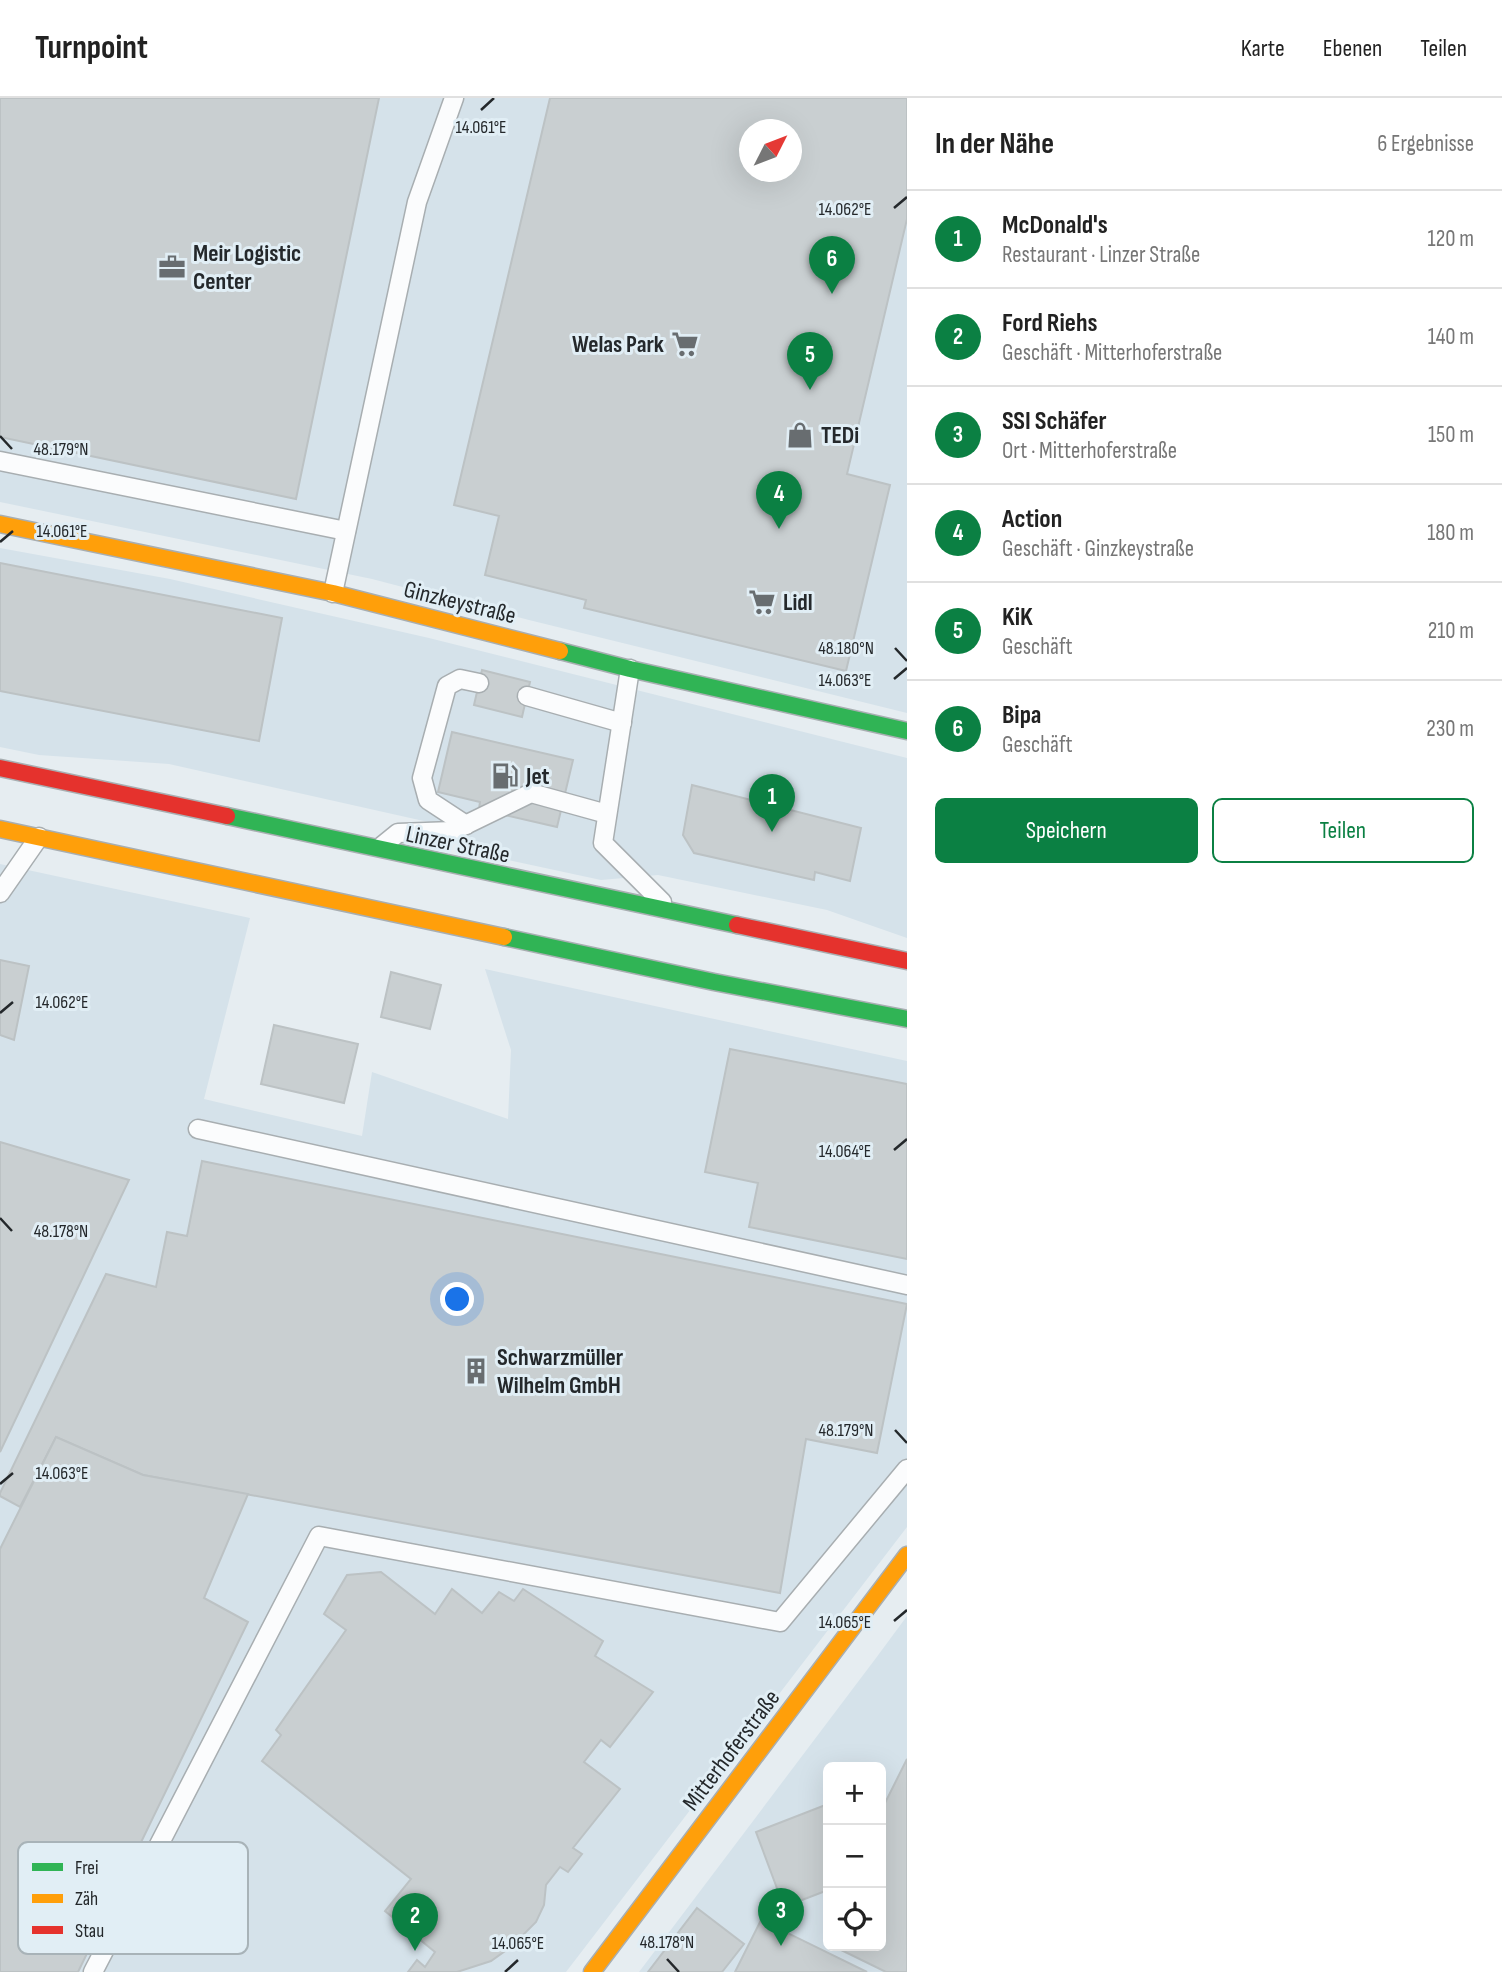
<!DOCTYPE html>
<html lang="de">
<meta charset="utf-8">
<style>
:root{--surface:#fff;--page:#f6f6f6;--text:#222;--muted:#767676;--line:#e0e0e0;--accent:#0b8043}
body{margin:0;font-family:"Sofia Sans Condensed",sans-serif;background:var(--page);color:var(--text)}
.controls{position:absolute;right:21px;bottom:21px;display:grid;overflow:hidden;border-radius:10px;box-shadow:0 7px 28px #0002}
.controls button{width:63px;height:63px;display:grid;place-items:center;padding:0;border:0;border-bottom:2px solid var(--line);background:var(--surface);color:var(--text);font:35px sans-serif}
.compass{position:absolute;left:739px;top:21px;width:63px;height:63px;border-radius:50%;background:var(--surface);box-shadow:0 7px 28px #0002;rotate:48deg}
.you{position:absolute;left:458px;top:1202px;width:24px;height:24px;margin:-18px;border:5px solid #fff;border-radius:50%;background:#1a73e8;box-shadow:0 0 0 10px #1a73e833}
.badge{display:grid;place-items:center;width:46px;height:46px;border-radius:50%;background:var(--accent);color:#fff;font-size:23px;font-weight:700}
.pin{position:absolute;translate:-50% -58px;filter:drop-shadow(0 2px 4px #0008)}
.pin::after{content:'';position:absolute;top:37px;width:24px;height:21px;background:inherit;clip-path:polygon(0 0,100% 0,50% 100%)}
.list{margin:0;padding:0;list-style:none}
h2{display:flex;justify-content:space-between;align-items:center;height:91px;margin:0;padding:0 28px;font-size:30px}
h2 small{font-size:23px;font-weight:400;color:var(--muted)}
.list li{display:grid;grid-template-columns:46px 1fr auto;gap:21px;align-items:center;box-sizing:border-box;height:98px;padding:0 28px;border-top:2px solid var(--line)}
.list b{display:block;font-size:26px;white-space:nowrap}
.list p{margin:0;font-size:23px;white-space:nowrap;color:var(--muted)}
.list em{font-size:23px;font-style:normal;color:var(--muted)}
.actions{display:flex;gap:14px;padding:21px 28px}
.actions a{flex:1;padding:16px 0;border:2px solid var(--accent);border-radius:10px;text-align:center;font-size:24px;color:var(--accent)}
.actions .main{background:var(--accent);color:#fff}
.icon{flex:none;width:38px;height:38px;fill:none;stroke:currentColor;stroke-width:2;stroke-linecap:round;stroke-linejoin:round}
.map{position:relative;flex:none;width:907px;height:1874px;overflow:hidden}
header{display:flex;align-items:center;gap:42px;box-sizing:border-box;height:98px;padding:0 35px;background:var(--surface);border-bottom:2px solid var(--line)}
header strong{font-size:33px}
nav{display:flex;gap:38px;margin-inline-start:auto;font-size:24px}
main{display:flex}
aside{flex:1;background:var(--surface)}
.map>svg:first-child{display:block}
.built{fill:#d5e2ea;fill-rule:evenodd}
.building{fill:#c9cfd1;stroke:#bcc2c4;stroke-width:2;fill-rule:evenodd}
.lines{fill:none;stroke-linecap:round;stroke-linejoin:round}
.lane-casing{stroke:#a8aeb1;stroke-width:21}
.fast-casing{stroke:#a8aeb1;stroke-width:19}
.slow-casing{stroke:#a8aeb1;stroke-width:19}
.jam-casing{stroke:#a8aeb1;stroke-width:19}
.lane{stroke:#fbfcfd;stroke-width:18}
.fast{stroke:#30b455;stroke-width:16}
.slow{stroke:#ff9f0a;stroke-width:16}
.jam{stroke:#e5322d;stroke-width:16}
.ticks{fill:none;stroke:#24282b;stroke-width:2.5}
.labels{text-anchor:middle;stroke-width:6;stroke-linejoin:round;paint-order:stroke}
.poi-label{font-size:24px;font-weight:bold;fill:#24282b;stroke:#e1eef5;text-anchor:start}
.street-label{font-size:24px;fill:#24282b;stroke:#e1eef5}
.key{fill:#e1eef5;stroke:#a8b3b8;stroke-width:2}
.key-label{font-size:19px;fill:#24282b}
.ticks-label{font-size:18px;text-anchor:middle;fill:#24282b;stroke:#e1eef5;stroke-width:6;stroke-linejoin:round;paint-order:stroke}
</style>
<header>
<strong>Turnpoint</strong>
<nav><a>Karte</a><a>Ebenen</a><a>Teilen</a></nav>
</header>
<main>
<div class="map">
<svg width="907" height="1874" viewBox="0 0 907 1874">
<rect width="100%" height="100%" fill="#e6edf1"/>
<!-- built -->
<g class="built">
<path d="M 0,0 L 907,0 L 907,615 L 529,522 L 372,481 L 0,404 ZM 750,32 L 792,32 L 792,74 L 750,74 Z"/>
<path d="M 0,450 L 170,481 L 429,540 L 907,660 L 907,840 L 827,812 L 658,777 L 601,782 L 476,755 L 446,728 L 169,666 L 39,657 L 0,649 Z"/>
<path d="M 0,766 L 250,820 L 204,1001 L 362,1038 L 372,974 L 508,1021 L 511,952 L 485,871 L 907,963 L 907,1429 L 566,1874 L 0,1874 Z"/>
<path d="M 907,1518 L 907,1874 L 639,1874 L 876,1560 ZM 828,1669 L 881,1669 L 881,1848 L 828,1848 Z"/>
</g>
<!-- building -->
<g class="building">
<path d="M 0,0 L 379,0 L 296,401 L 0,339 Z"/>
<path d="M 550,0 L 907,0 L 907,121 L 847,376 L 890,387 L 846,573 L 584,510 L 586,502 L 485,477 L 499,418 L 454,407 ZM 750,32 L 792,32 L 792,74 L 750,74 Z"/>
<path d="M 0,465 L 282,520 L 259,643 L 0,593 Z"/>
<path d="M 482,572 L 530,584 L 522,619 L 474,607 Z"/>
<path d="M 452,634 L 573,662 L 557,729 L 479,711 L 480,704 L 438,694 Z"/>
<path d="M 692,687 L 861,730 L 850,783 L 815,774 L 814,782 L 694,755 L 683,737 Z"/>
<path d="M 0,862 L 29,868 L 14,942 L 0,937 Z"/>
<path d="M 391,874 L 441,887 L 430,931 L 381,919 Z"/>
<path d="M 274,927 L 358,946 L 344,1005 L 261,986 Z"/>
<path d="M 730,951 L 907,986 L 907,1161 L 749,1129 L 758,1085 L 705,1074 Z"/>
<path d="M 0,1044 L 129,1082 L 0,1354 Z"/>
<path d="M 202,1063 L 907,1206 L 877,1355 L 806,1341 L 780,1495 L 143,1377 L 56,1339 L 20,1409 L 0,1398 L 0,1395 L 106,1176 L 156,1189 L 167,1134 L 187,1138 Z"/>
<path d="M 56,1339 L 143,1377 L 248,1396 L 204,1500 L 248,1524 L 78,1874 L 0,1874 L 0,1451 Z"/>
<path d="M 381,1474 L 435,1516 L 452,1491 L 482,1515 L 499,1494 L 514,1503 L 523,1491 L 603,1543 L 595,1558 L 653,1594 L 610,1649 L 601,1642 L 584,1664 L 620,1691 L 573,1750 L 582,1756 L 568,1774 L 560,1769 L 546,1787 L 544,1807 L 536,1824 L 512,1848 L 491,1863 L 457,1874 L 408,1874 L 417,1862 L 425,1869 L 435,1854 L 385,1813 L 411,1781 L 262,1663 L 281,1637 L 276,1632 L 346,1532 L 324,1516 L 347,1477 Z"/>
<path d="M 907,1661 L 907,1874 L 886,1874 L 833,1848 L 881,1848 L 881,1713 Z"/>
<path d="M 828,1706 L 828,1792 L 784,1809 L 756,1734 Z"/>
<path d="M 697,1810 L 744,1846 L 722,1874 L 648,1874 Z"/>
<path d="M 761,1822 L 867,1874 L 735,1874 Z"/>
</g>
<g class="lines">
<!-- lane casing -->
<g class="lane-casing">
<g id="lane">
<path d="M 0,363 L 346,433"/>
<path d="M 333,495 L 417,104 L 454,0"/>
<path d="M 630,571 L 603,745 L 662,804"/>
<path d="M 527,598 L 622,625"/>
<path d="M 466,727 L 428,702 L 422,680 L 447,588 L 460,581 L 479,585"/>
<path d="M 382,748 L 398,735 L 453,733 L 531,695 L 607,716"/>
<path d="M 0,795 L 39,739"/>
<path d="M 198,1031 L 907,1187"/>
<path d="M 93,1874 L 319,1438 L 780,1524 L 907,1371"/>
</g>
</g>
<!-- fast casing -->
<g class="fast-casing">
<g id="fast">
<path d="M 560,553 L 630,571 L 907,633"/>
<path d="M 227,718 L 737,827"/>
<path d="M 504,839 L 714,884 L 907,921"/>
</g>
</g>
<!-- slow casing -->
<g class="slow-casing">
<g id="slow">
<path d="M 0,426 L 333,495 L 560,553"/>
<path d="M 0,731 L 504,839"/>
<path d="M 592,1874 L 907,1457"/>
</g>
</g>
<!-- jam casing -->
<g class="jam-casing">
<g id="jam">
<path d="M 0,670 L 227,718"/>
<path d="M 737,827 L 907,863"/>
</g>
</g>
<!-- lane -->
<use href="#lane" class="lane"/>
<!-- fast -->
<use href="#fast" class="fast"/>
<!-- slow -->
<use href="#slow" class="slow"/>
<!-- jam -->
<use href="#jam" class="jam"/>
</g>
<!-- ticks -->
<path class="ticks" d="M 481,12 L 494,0M 894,110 L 907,99M 0,338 L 12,351M 0,444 L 13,433M 895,550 L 907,563M 894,581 L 907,570M 0,915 L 13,904M 894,1052 L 907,1041M 0,1120 L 12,1133M 895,1332 L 907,1345M 0,1386 L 13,1375M 894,1523 L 907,1512M 667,1861 L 679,1874M 505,1874 L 518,1862"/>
<!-- icons -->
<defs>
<g id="office-bare" transform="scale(2.1)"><path d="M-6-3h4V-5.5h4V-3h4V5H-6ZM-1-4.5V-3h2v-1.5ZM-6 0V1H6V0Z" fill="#686d70" stroke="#e1eef5" stroke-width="2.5" paint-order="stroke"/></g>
<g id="supermarket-bare" transform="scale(2.1)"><path d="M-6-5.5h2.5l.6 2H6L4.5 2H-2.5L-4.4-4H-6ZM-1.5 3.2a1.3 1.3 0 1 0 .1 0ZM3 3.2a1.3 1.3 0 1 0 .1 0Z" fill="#686d70" stroke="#e1eef5" stroke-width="2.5" paint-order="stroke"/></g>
<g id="shop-bare" transform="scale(2.1)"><path d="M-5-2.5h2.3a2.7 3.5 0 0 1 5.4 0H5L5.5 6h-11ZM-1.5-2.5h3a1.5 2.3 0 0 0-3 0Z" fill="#686d70" stroke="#e1eef5" stroke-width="2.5" paint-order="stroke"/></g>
<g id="fuel-bare" transform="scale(2.1)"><path d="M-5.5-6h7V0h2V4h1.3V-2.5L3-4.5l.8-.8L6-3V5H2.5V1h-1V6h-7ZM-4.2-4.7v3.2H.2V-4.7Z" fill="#686d70" stroke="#e1eef5" stroke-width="2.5" paint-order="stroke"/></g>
<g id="building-bare" transform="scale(2.1)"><path d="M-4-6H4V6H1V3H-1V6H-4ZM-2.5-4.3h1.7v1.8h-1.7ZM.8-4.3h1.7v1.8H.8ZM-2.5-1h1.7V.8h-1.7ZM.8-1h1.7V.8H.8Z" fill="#686d70" stroke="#e1eef5" stroke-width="2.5" paint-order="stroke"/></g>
</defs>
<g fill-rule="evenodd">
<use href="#office-bare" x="172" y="169"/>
<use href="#supermarket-bare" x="685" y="246"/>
<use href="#shop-bare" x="800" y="337"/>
<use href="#supermarket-bare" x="762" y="504"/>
<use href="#fuel-bare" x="505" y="678"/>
<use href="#building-bare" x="476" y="1273"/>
</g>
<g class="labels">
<!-- poi labels -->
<g class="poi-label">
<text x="193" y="163">Meir Logistic<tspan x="193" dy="28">Center</tspan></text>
<text x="664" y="254" text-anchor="end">Welas Park</text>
<text x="821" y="345">TEDi</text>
<text x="783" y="512">Lidl</text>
<text x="526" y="686">Jet</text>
<text x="497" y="1267">Schwarzmüller<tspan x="497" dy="28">Wilhelm GmbH</tspan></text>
</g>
<!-- street labels -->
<g class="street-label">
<text transform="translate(460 504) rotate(14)" y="8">Ginzkeystraße</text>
<text transform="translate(458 746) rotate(12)" y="8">Linzer Straße</text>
<text transform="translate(731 1652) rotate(-53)" y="8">Mitterhoferstraße</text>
</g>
</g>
<!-- legend -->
<rect x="18" y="1744" width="230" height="112" rx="10" class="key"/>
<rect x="32" y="1765" width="31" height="8" fill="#30b455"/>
<rect x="32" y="1796" width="31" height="9" fill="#ff9f0a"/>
<rect x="32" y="1828" width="31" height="8" fill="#e5322d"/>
<g class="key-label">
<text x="75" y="1776">Frei</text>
<text x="75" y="1807">Zäh</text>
<text x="75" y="1839">Stau</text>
</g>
<g class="ticks-label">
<text x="481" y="35">14.061°E</text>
<text x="845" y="117">14.062°E</text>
<text x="61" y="357">48.179°N</text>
<text x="62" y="439">14.061°E</text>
<text x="846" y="556">48.180°N</text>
<text x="845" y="588">14.063°E</text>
<text x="62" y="910">14.062°E</text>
<text x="845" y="1059">14.064°E</text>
<text x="61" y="1139">48.178°N</text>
<text x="846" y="1338">48.179°N</text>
<text x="62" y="1381">14.063°E</text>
<text x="845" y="1530">14.065°E</text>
<text x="667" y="1850">48.178°N</text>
<text x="518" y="1851">14.065°E</text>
</g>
</svg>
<div class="controls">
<button>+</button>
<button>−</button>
<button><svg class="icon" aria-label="locate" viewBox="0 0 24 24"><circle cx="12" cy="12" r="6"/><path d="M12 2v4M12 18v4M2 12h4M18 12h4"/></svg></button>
</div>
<svg class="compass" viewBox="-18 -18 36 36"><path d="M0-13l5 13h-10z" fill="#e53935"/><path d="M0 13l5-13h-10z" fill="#767676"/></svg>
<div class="you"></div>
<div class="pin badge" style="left:772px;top:734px">1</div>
<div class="pin badge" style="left:415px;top:1853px">2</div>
<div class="pin badge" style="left:781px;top:1848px">3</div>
<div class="pin badge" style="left:779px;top:431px">4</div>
<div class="pin badge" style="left:810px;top:292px">5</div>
<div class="pin badge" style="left:832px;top:196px">6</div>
</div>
<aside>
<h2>In der Nähe<small>6 Ergebnisse</small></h2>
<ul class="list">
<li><span class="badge">1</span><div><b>McDonald's</b><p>Restaurant · Linzer Straße</p></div><em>120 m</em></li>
<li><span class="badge">2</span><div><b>Ford Riehs</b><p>Geschäft · Mitterhoferstraße</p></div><em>140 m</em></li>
<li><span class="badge">3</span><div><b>SSI Schäfer</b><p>Ort · Mitterhoferstraße</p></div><em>150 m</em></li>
<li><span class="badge">4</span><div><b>Action</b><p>Geschäft · Ginzkeystraße</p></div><em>180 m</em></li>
<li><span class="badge">5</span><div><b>KiK</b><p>Geschäft</p></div><em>210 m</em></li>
<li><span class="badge">6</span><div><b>Bipa</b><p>Geschäft</p></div><em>230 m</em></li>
</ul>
<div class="actions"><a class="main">Speichern</a><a>Teilen</a></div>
</aside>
</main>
